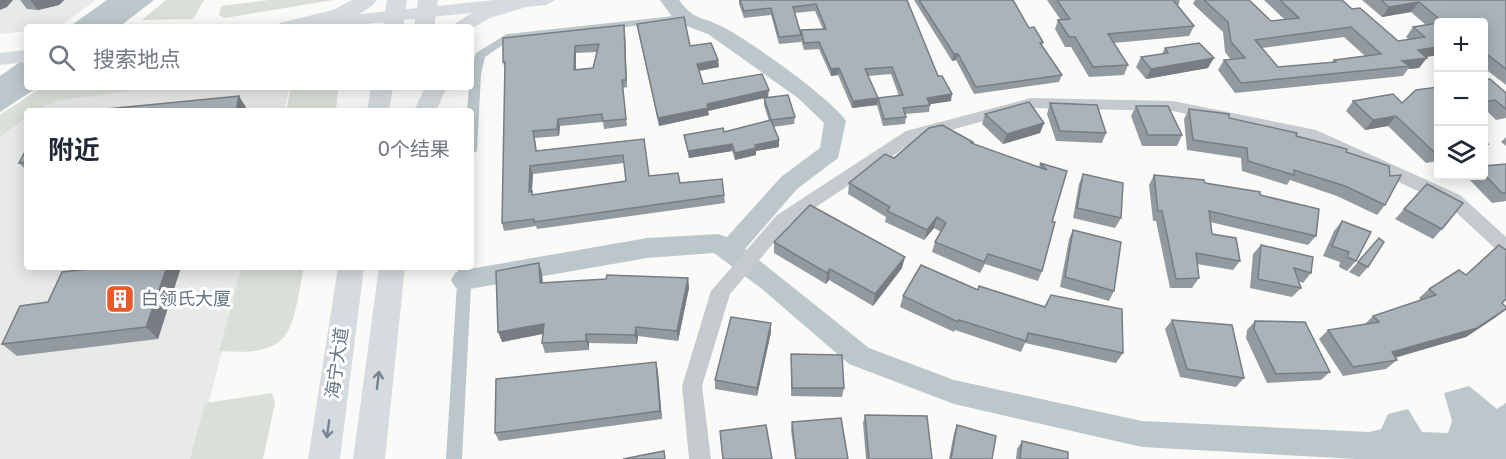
<!DOCTYPE html>
<html lang="zh">
<meta charset="utf-8">
<style>
:root{--surface:#fff;--page:#f6f6f7;--text:#1f2937;--muted:#747a83;--line:#e0e1e3}
body{margin:0;font-family:"Public Sans","Noto Sans SC",sans-serif;background:var(--page);color:var(--text)}
.controls{position:absolute;right:18px;top:18px;display:grid;overflow:hidden;border-radius:6px;box-shadow:0 3px 15px #0003}
.controls button{width:54px;height:54px;display:grid;place-items:center;padding:0;border:0;border-bottom:2px solid var(--line);background:var(--surface);color:var(--text);font:30px sans-serif}
.list{margin:0;padding:0;list-style:none}
h2{display:flex;justify-content:space-between;align-items:center;height:78px;margin:0;padding:0 24px;font-size:26px}
h2 small{font-size:20px;font-weight:400;color:var(--muted)}
.icon{flex:none;width:33px;height:33px;fill:none;stroke:currentColor;stroke-width:2;stroke-linecap:round;stroke-linejoin:round}
.map{position:relative;flex:none;width:1506px;height:459px;overflow:hidden}
.search{position:absolute;background:var(--surface);box-shadow:0 3px 15px #0003;left:24px;top:24px;width:450px;height:66px;display:flex;align-items:center;gap:15px;box-sizing:border-box;padding:0 21px;border-radius:6px;color:var(--muted);font-size:22px}
.panel{position:absolute;background:var(--surface);box-shadow:0 3px 15px #0003;left:24px;top:108px;width:450px;height:162px;border-radius:6px}
.map>svg:first-child{display:block}
.built{fill:#e8e9e9}
.green{fill:#dae0d7}
.water{fill:#bcc7cc}
.lines{fill:none;stroke-linecap:round;stroke-linejoin:round}
.canal{fill:#bcc7cc;fill-rule:evenodd}
.river{fill:#bcc7cc;fill-rule:evenodd}
.minor{fill:#c5cace;fill-rule:evenodd}
.major{fill:#d6dbdf;fill-rule:evenodd}
.highway{fill:#d6dbdf;fill-rule:evenodd}
.wall{fill:#929aa0;fill-rule:evenodd}
.shaded-wall{fill:#777d82}
.building{fill:#aab3ba;stroke:#777d82;stroke-width:1.5;fill-rule:evenodd}
.oneway{stroke:#758492}
.labels{text-anchor:middle;stroke-width:6;stroke-linejoin:round;paint-order:stroke}
.poi-label{font-size:18px;fill:#647584;stroke:#fff;text-anchor:start}
.street-label{font-size:18px;fill:#647584;stroke:#fff}
</style>
<div class="map">
<svg width="1506" height="459" viewBox="0 0 1506 459">
<rect width="100%" height="100%" fill="#fafaf8"/>
<!-- built -->
<g class="built">
<path d="M 0,0 L 96,0 L 59,27 L 27,27 L 27,31 L 0,34 Z"/>
<path d="M 128,87 L 290,87 L 284,111 L 27,111 L 27,267 L 244,267 L 194,459 L 0,459 L 0,120 L 30,101 Z"/>
</g>
<!-- green -->
<g class="green">
<path d="M 166,0 L 204,0 L 193,19 L 142,20 Z"/>
<path d="M 269,0 L 333,0 L 225,18 L 219,15 L 221,6 Z"/>
<path d="M 42,87 L 158,87 L 55,101 L 36,111 L 27,111 L 27,117 L 0,137 L 0,115 Z"/>
<path d="M 291,87 L 338,87 L 336,111 L 286,111 Z"/>
<path d="M 242,267 L 304,267 C 291,330 296,357 219,351 Z"/>
<path d="M 272,393 L 275,403 L 263,459 L 190,459 L 205,403 Z"/>
</g>
<!-- water -->
<g class="water">
<path d="M 107,0 L 154,0 L 119,27 L 69,27 Z"/>
<path d="M 27,57 L 27,87 L 38,87 L 0,112 L 0,76 Z"/>
<path d="M 1469,386 L 1497,409 L 1506,403 L 1506,459 L 1389,459 L 1362,434 L 1381,429 L 1388,414 L 1408,409 L 1422,432 L 1448,433 L 1452,421 L 1444,393 Z"/>
</g>
<g class="lines">
<!-- canal -->
<g class="canal">
<path d="M 683,15 L 688,18 L 687,20 L 510,40 L 485,57 L 481,74 L 477,151 L 471,155 L 471,111 L 467,111 L 469,87 L 471,87 L 471,68 L 476,53 L 507,34 Z"/>
<path d="M 471,265 L 472,267 L 462,459 L 446,459 L 458,267 L 471,267 Z"/>
</g>
<!-- river -->
<path class="river" d="M 660,0 L 679,0 C 694,20 700,16 721,26 C 746,38 832,99 846,121 L 838,158 L 797,189 L 745,249 L 869,348 L 954,380 L 1142,421 L 1369,432 L 1420,449 L 1425,459 L 1356,459 L 1142,447 L 954,404 L 849,364 L 762,289 L 714,253 L 647,258 L 464,290 L 455,287 L 451,280 L 455,273 L 464,270 L 647,238 L 718,234 L 727,237 L 781,177 L 820,148 L 824,123 L 798,98 L 708,34 L 676,22 Z"/>
<!-- minor -->
<path class="minor" d="M 1031,98 L 1173,101 L 1316,130 L 1460,195 L 1506,237 L 1506,255 L 1500,253 L 1448,205 L 1306,139 L 1173,111 L 1031,108 L 918,139 L 789,225 L 730,294 L 702,386 L 711,459 L 689,459 L 682,386 L 711,291 L 777,215 L 906,131 Z"/>
<!-- major -->
<g class="major">
<path d="M 495,0 L 555,0 L 546,5 L 336,27 L 275,27 L 284,22 Z"/>
<path d="M 27,50 L 27,62 L 0,65 L 0,53 Z"/>
</g>
<!-- highway -->
<g class="highway">
<path d="M 352,0 L 377,0 C 360,24 303,27 277,27 L 280,23 L 333,10 Z"/>
<path d="M 387,0 L 407,0 L 403,27 L 383,27 Z"/>
<path d="M 418,0 L 438,0 L 434,27 L 414,27 Z"/>
<path d="M 508,0 L 523,0 L 526,4 L 523,8 L 490,18 L 471,29 L 471,27 L 450,27 L 476,10 Z"/>
<path d="M 371,87 L 393,87 L 389,111 L 367,111 Z"/>
<path d="M 425,87 L 447,87 L 436,111 L 414,111 Z"/>
<path d="M 338,267 L 364,267 L 340,459 L 308,459 Z"/>
<path d="M 379,267 L 405,267 L 385,459 L 353,459 Z"/>
</g>
</g>
<!-- wall -->
<g class="wall">
<path d="M 20,0 L 64,0 L 59,5 L 38,10 L 27,9 Z"/>
<path d="M 739,0 L 907,0 L 938,76 L 951,101 L 930,104 L 929,112 L 905,114 L 906,117 L 905,124 L 883,126 L 877,105 L 852,108 L 838,75 L 831,76 L 819,49 L 804,50 L 801,40 L 801,42 L 779,44 L 771,15 L 744,18 L 739,4 ZM 815,11 L 823,29 L 801,33 L 795,13 ZM 891,74 L 899,96 L 878,98 L 868,76 Z"/>
<path d="M 914,0 L 1013,0 L 1029,28 L 1043,42 L 1042,46 L 1062,75 L 1059,82 L 974,94 L 956,60 L 952,61 Z"/>
<path d="M 1047,0 L 1180,0 L 1178,6 L 1194,26 L 1189,36 L 1114,43 L 1128,65 L 1124,75 L 1089,77 L 1071,47 L 1065,47 L 1055,29 L 1058,20 L 1060,19 Z"/>
<path d="M 1195,0 L 1249,0 L 1271,21 L 1284,19 L 1264,0 L 1342,0 L 1352,9 L 1398,41 L 1408,39 L 1406,37 L 1413,27 L 1426,25 L 1411,12 L 1382,17 L 1362,0 L 1506,0 L 1506,85 L 1484,68 L 1484,22 L 1426,57 L 1419,68 L 1408,69 L 1403,76 L 1235,93 L 1218,70 L 1224,60 L 1231,60 L 1225,52 L 1223,32 L 1193,4 ZM 1344,37 L 1365,56 L 1334,60 L 1332,62 L 1278,67 L 1262,48 Z"/>
<path d="M 637,24 L 690,46 L 718,60 L 719,67 L 699,71 L 703,84 L 768,97 L 795,117 L 794,124 L 773,127 L 779,140 L 779,147 L 756,151 L 756,155 L 735,160 L 732,151 L 689,158 L 685,141 L 684,135 L 724,132 L 769,121 L 764,105 L 764,98 L 708,111 L 709,115 L 659,126 Z"/>
<path d="M 625,33 L 627,87 L 623,88 L 627,126 L 604,129 L 603,122 L 560,126 L 559,136 L 535,138 L 537,151 L 644,139 L 649,176 L 680,183 L 724,195 L 725,203 L 537,229 L 536,226 L 504,231 L 502,223 L 505,70 L 503,62 ZM 597,52 L 593,68 L 576,70 L 576,53 ZM 624,163 L 626,181 L 533,195 L 532,191 L 533,174 Z"/>
<path d="M 1165,48 L 1208,68 L 1146,79 L 1136,67 L 1141,57 L 1162,54 Z"/>
<path d="M 1484,80 L 1506,93 L 1506,118 L 1496,120 L 1486,110 L 1484,111 Z"/>
<path d="M 1438,87 L 1438,161 L 1426,163 L 1388,126 L 1365,130 L 1346,111 L 1353,101 L 1402,103 Z"/>
<path d="M 1050,103 L 1106,133 L 1102,143 L 1056,141 L 1047,114 Z"/>
<path d="M 1136,106 L 1182,135 L 1177,146 L 1142,146 L 1131,116 Z"/>
<path d="M 1189,109 L 1229,118 L 1296,136 L 1346,152 L 1385,205 L 1377,215 L 1337,196 L 1290,180 L 1287,185 L 1242,171 L 1241,158 L 1187,150 L 1184,119 Z"/>
<path d="M 985,114 L 1044,123 L 1040,133 L 1003,144 L 982,124 Z"/>
<path d="M 1506,137 L 1506,146 L 1501,142 Z"/>
<path d="M 973,142 L 973,144 L 1039,167 L 1040,163 L 1067,171 L 1052,222 L 1042,271 L 1038,281 L 985,264 L 980,273 L 932,252 L 935,242 L 941,232 L 934,228 L 924,240 L 885,222 L 886,217 L 848,194 L 849,183 L 894,158 Z"/>
<path d="M 27,148 L 27,171 L 19,163 Z"/>
<path d="M 1506,164 L 1506,201 L 1492,203 L 1467,177 L 1469,176 L 1484,176 L 1484,166 Z"/>
<path d="M 1083,174 L 1121,218 L 1115,228 L 1073,218 L 1079,184 Z"/>
<path d="M 1154,175 L 1205,183 L 1260,195 L 1316,236 L 1308,245 L 1210,222 L 1212,234 L 1240,261 L 1233,270 L 1197,264 L 1199,278 L 1192,288 L 1170,288 L 1156,221 L 1153,221 L 1149,185 Z"/>
<path d="M 1427,184 L 1442,229 L 1433,239 L 1395,219 Z"/>
<path d="M 1342,221 L 1356,261 L 1347,271 L 1339,267 L 1340,262 L 1323,256 L 1334,231 Z"/>
<path d="M 1073,230 L 1114,291 L 1109,301 L 1060,287 L 1069,239 Z"/>
<path d="M 1379,238 L 1368,267 L 1359,277 L 1349,272 Z"/>
<path d="M 774,242 L 902,268 L 873,306 L 829,280 L 826,284 L 774,253 Z"/>
<path d="M 1261,245 L 1311,273 L 1303,283 L 1299,281 L 1301,288 L 1292,297 L 1250,288 L 1253,254 Z"/>
<path d="M 539,263 L 542,273 L 543,283 L 688,278 L 689,288 L 678,341 L 638,336 L 637,344 L 589,343 L 589,350 L 545,353 L 542,343 L 543,334 L 502,342 Z"/>
<path d="M 105,267 L 181,267 L 158,339 L 17,356 L 2,344 L 48,302 Z"/>
<path d="M 1429,289 L 1502,303 L 1496,317 L 1466,337 L 1395,358 L 1397,360 L 1386,369 L 1343,376 L 1319,339 L 1328,330 L 1364,325 L 1373,316 L 1421,300 L 1419,298 Z"/>
<path d="M 903,296 L 1123,353 L 1116,363 L 1025,343 L 1021,352 L 955,330 L 954,332 L 900,307 Z"/>
<path d="M 1172,320 L 1244,378 L 1236,387 L 1180,377 L 1165,329 Z"/>
<path d="M 1255,321 L 1330,372 L 1321,380 L 1267,383 L 1246,338 L 1247,330 Z"/>
<path d="M 771,332 L 757,396 L 715,389 L 715,380 Z"/>
<path d="M 791,354 L 844,388 L 842,397 L 791,396 Z"/>
<path d="M 656,362 L 662,419 L 499,441 L 495,433 Z"/>
<path d="M 865,415 L 932,459 L 866,459 L 863,423 Z"/>
<path d="M 792,422 L 848,459 L 795,459 L 791,430 Z"/>
<path d="M 957,425 L 992,459 L 949,459 L 954,433 Z"/>
<path d="M 1022,441 L 1068,459 L 1016,459 L 1017,449 Z"/>
</g>
<!-- shaded-wall -->
<g class="shaded-wall">
<path d="M 0,0 L 13,0 L 7,7 L 0,10 Z"/>
<path d="M 30,0 L 64,0 L 59,5 L 38,10 Z"/>
<path d="M 1419,2 L 1411,12 L 1382,17 L 1389,7 Z"/>
<path d="M 624,25 L 625,33 L 627,87 L 626,80 Z"/>
<path d="M 575,46 L 576,53 L 576,77 L 574,70 Z"/>
<path d="M 1438,47 L 1438,55 L 1410,60 L 1418,50 Z"/>
<path d="M 954,54 L 958,54 L 956,60 L 952,61 Z"/>
<path d="M 1214,58 L 1208,68 L 1146,79 L 1151,69 Z"/>
<path d="M 1427,58 L 1419,68 L 1408,69 L 1410,66 L 1402,61 Z"/>
<path d="M 718,60 L 719,67 L 698,71 L 697,64 Z"/>
<path d="M 839,68 L 838,75 L 831,76 L 831,69 Z"/>
<path d="M 769,90 L 768,97 L 708,111 L 709,115 L 659,126 L 658,118 L 707,104 Z"/>
<path d="M 952,94 L 951,101 L 925,105 L 927,98 Z"/>
<path d="M 239,96 L 247,109 L 246,111 L 236,111 Z"/>
<path d="M 878,98 L 877,105 L 852,108 L 853,101 Z"/>
<path d="M 1396,116 L 1388,126 L 1365,130 L 1373,120 Z"/>
<path d="M 558,119 L 560,126 L 559,136 L 557,129 Z"/>
<path d="M 1044,123 L 1040,133 L 1003,144 L 1007,134 Z"/>
<path d="M 779,140 L 779,147 L 756,151 L 756,155 L 735,160 L 735,153 L 755,145 Z"/>
<path d="M 732,144 L 732,151 L 689,158 L 688,151 Z"/>
<path d="M 530,166 L 533,174 L 531,199 L 529,192 Z"/>
<path d="M 937,217 L 934,228 L 924,240 L 927,230 Z"/>
<path d="M 905,257 L 902,268 L 873,306 L 875,294 Z"/>
<path d="M 539,263 L 542,273 L 543,293 L 540,283 Z"/>
<path d="M 167,267 L 181,267 L 158,339 L 146,327 Z"/>
<path d="M 830,269 L 829,280 L 826,284 L 827,273 Z"/>
<path d="M 688,278 L 689,288 L 678,341 L 677,331 Z"/>
<path d="M 1506,309 L 1496,317 L 1466,337 L 1382,361 L 1392,352 Z"/>
<path d="M 771,323 L 771,332 L 757,396 L 757,388 Z"/>
<path d="M 544,324 L 547,333 L 502,342 L 498,332 Z"/>
<path d="M 636,327 L 638,336 L 637,344 L 635,335 Z"/>
<path d="M 586,334 L 589,343 L 589,350 L 586,341 Z"/>
<path d="M 656,362 L 658,371 L 662,419 L 660,411 Z"/>
</g>
<!-- building -->
<g class="building">
<path d="M 740,0 L 907,0 L 938,76 L 942,76 L 952,94 L 927,98 L 930,105 L 903,108 L 906,117 L 884,119 L 878,98 L 853,101 L 839,68 L 831,69 L 819,42 L 804,43 L 801,30 L 826,29 L 816,4 L 793,7 L 801,35 L 779,37 L 771,8 L 744,11 ZM 892,67 L 903,95 L 878,98 L 865,69 Z"/>
<path d="M 919,0 L 1013,0 L 1029,28 L 1034,27 L 1043,42 L 1040,43 L 1062,75 L 976,87 L 958,54 L 954,54 Z"/>
<path d="M 1057,0 L 1173,0 L 1194,26 L 1108,34 L 1128,65 L 1093,67 L 1075,37 L 1069,37 L 1058,20 L 1070,19 Z"/>
<path d="M 1204,0 L 1249,0 L 1271,21 L 1299,18 L 1280,0 L 1342,0 L 1352,9 L 1360,8 L 1398,41 L 1425,37 L 1413,27 L 1438,23 L 1438,47 L 1418,50 L 1427,58 L 1402,61 L 1410,66 L 1241,83 L 1224,60 L 1245,58 L 1231,42 L 1228,22 ZM 1351,27 L 1381,54 L 1334,60 L 1336,62 L 1278,67 L 1255,40 Z"/>
<path d="M 1381,0 L 1506,0 L 1506,69 L 1484,52 L 1484,22 L 1440,22 L 1443,22 L 1419,2 L 1389,7 Z"/>
<path d="M 684,17 L 690,46 L 711,43 L 718,60 L 697,64 L 703,84 L 762,74 L 769,90 L 707,104 L 708,108 L 658,118 L 637,24 Z"/>
<path d="M 624,25 L 626,80 L 622,80 L 626,119 L 603,121 L 602,114 L 558,119 L 557,129 L 533,131 L 536,151 L 644,139 L 649,176 L 678,173 L 680,183 L 722,179 L 724,195 L 534,222 L 534,219 L 502,223 L 505,62 L 503,62 L 503,38 ZM 599,44 L 593,68 L 574,70 L 575,46 ZM 623,155 L 626,181 L 532,195 L 532,191 L 529,192 L 530,166 Z"/>
<path d="M 1199,43 L 1214,58 L 1151,69 L 1141,57 L 1168,53 L 1165,48 Z"/>
<path d="M 1490,79 L 1506,93 L 1506,109 L 1495,100 L 1484,102 L 1484,80 Z"/>
<path d="M 1438,87 L 1438,152 L 1434,152 L 1396,116 L 1373,120 L 1353,101 L 1393,94 L 1402,103 L 1416,90 Z"/>
<path d="M 788,95 L 795,117 L 771,120 L 764,98 Z"/>
<path d="M 239,96 L 236,111 L 86,111 Z"/>
<path d="M 1029,102 L 1044,123 L 1007,134 L 985,114 Z"/>
<path d="M 1050,103 L 1097,105 L 1106,133 L 1060,131 Z"/>
<path d="M 1136,106 L 1168,106 L 1182,135 L 1148,135 Z"/>
<path d="M 1189,109 L 1229,114 L 1229,118 L 1297,133 L 1296,136 L 1347,149 L 1346,152 L 1389,166 L 1390,176 L 1401,175 L 1385,205 L 1345,186 L 1294,170 L 1294,175 L 1248,161 L 1247,148 L 1193,140 Z"/>
<path d="M 771,120 L 779,140 L 755,145 L 756,148 L 735,153 L 732,144 L 688,151 L 684,135 L 723,128 L 724,132 Z"/>
<path d="M 942,125 L 973,142 L 971,143 L 1047,170 L 1040,163 L 1067,171 L 1052,222 L 1055,222 L 1042,271 L 988,254 L 984,262 L 935,242 L 946,223 L 937,217 L 927,230 L 887,211 L 890,207 L 849,183 L 885,154 L 894,158 L 929,128 Z"/>
<path d="M 1484,140 L 1488,144 L 1484,145 Z"/>
<path d="M 27,148 L 27,162 L 19,163 Z"/>
<path d="M 1506,164 L 1506,193 L 1502,193 L 1484,174 L 1484,166 Z"/>
<path d="M 1083,174 L 1123,183 L 1121,218 L 1077,208 Z"/>
<path d="M 1154,175 L 1204,180 L 1205,183 L 1260,192 L 1260,195 L 1319,209 L 1316,236 L 1209,211 L 1212,234 L 1236,238 L 1240,261 L 1196,253 L 1199,278 L 1176,279 L 1162,211 L 1158,211 Z"/>
<path d="M 1427,184 L 1463,203 L 1442,229 L 1404,209 Z"/>
<path d="M 810,205 L 905,257 L 875,294 L 830,269 L 827,273 L 774,242 Z"/>
<path d="M 1342,221 L 1371,232 L 1356,261 L 1347,257 L 1349,252 L 1332,246 Z"/>
<path d="M 1073,230 L 1121,242 L 1114,291 L 1065,277 Z"/>
<path d="M 1379,238 L 1384,242 L 1368,267 L 1358,262 Z"/>
<path d="M 1261,245 L 1313,257 L 1311,273 L 1294,268 L 1301,288 L 1258,279 Z"/>
<path d="M 1499,245 L 1506,250 L 1506,299 L 1502,303 L 1506,307 L 1506,309 L 1477,328 L 1392,352 L 1397,360 L 1353,367 L 1328,330 L 1379,322 L 1373,316 L 1436,295 L 1429,289 L 1459,270 L 1466,275 Z"/>
<path d="M 539,263 L 540,283 L 606,279 L 607,275 L 688,278 L 677,331 L 636,327 L 635,335 L 586,334 L 586,341 L 542,343 L 544,324 L 498,332 L 496,271 Z"/>
<path d="M 921,265 L 978,290 L 979,286 L 1045,307 L 1051,295 L 1122,309 L 1123,353 L 1028,333 L 1026,341 L 959,320 L 958,322 L 903,296 Z"/>
<path d="M 105,267 L 167,267 L 146,327 L 2,344 L 20,306 L 48,302 L 62,272 Z"/>
<path d="M 731,317 L 771,323 L 757,388 L 715,380 Z"/>
<path d="M 1172,320 L 1232,325 L 1244,378 L 1187,369 Z"/>
<path d="M 1255,321 L 1305,322 L 1330,372 L 1276,374 L 1254,329 Z"/>
<path d="M 791,354 L 842,355 L 844,388 L 792,388 Z"/>
<path d="M 656,362 L 660,411 L 495,433 L 496,379 Z"/>
<path d="M 865,415 L 927,416 L 932,459 L 869,459 Z"/>
<path d="M 841,418 L 848,459 L 796,459 L 792,422 Z"/>
<path d="M 766,425 L 772,459 L 723,459 L 720,431 Z"/>
<path d="M 957,425 L 996,436 L 992,459 L 951,459 Z"/>
<path d="M 1022,441 L 1068,452 L 1068,459 L 1020,459 Z"/>
<path d="M 664,451 L 665,459 L 623,459 Z"/>
</g>
<!-- one-way arrows -->
<defs><path id="oneway-shaft" d="M-6 0H5M1.5-3L5.5 0L1.5 3" fill="none" stroke-width="1.6" stroke-linecap="round" stroke-linejoin="round" transform="scale(1.5)"/></defs>
<g class="oneway">
<use href="#oneway-shaft" transform="translate(378 380) rotate(-83)"/>
<use href="#oneway-shaft" transform="translate(328 429) rotate(98)"/>
</g>
<!-- icons -->
<defs>
<g id="building-square" transform="scale(1.5)"><rect x="-9" y="-9" width="18" height="18" rx="4" fill="#ea5928" stroke="#fff"/><path d="M-4-6H4V6H1V3H-1V6H-4ZM-2.5-4.3h1.7v1.8h-1.7ZM.8-4.3h1.7v1.8H.8ZM-2.5-1h1.7V.8h-1.7ZM.8-1h1.7V.8H.8Z" fill="#fff"/></g>
</defs>
<g fill-rule="evenodd">
<use href="#building-square" x="120" y="299"/>
</g>
<g class="labels">
<!-- poi labels -->
<g class="poi-label">
<text x="141" y="305">白领氏大厦</text>
</g>
<!-- street labels -->
<g class="street-label">
<text transform="translate(337 363) rotate(-82)" y="6">海宁大道</text>
</g>
</g>
</svg>
<div class="controls">
<button>+</button>
<button>−</button>
<button><svg class="icon" aria-label="layers" viewBox="0 0 24 24"><path d="M12 4l9 5-9 5-9-5zM3 14l9 5 9-5"/></svg></button>
</div>
<div class="search"><svg class="icon" aria-label="search" viewBox="0 0 24 24"><circle cx="10" cy="10" r="6"/><path d="M15 15l6 6"/></svg>搜索地点</div>
<section class="panel">
<h2>附近<small>0个结果</small></h2>
<ul class="list">
</ul>
</section>
</div>
